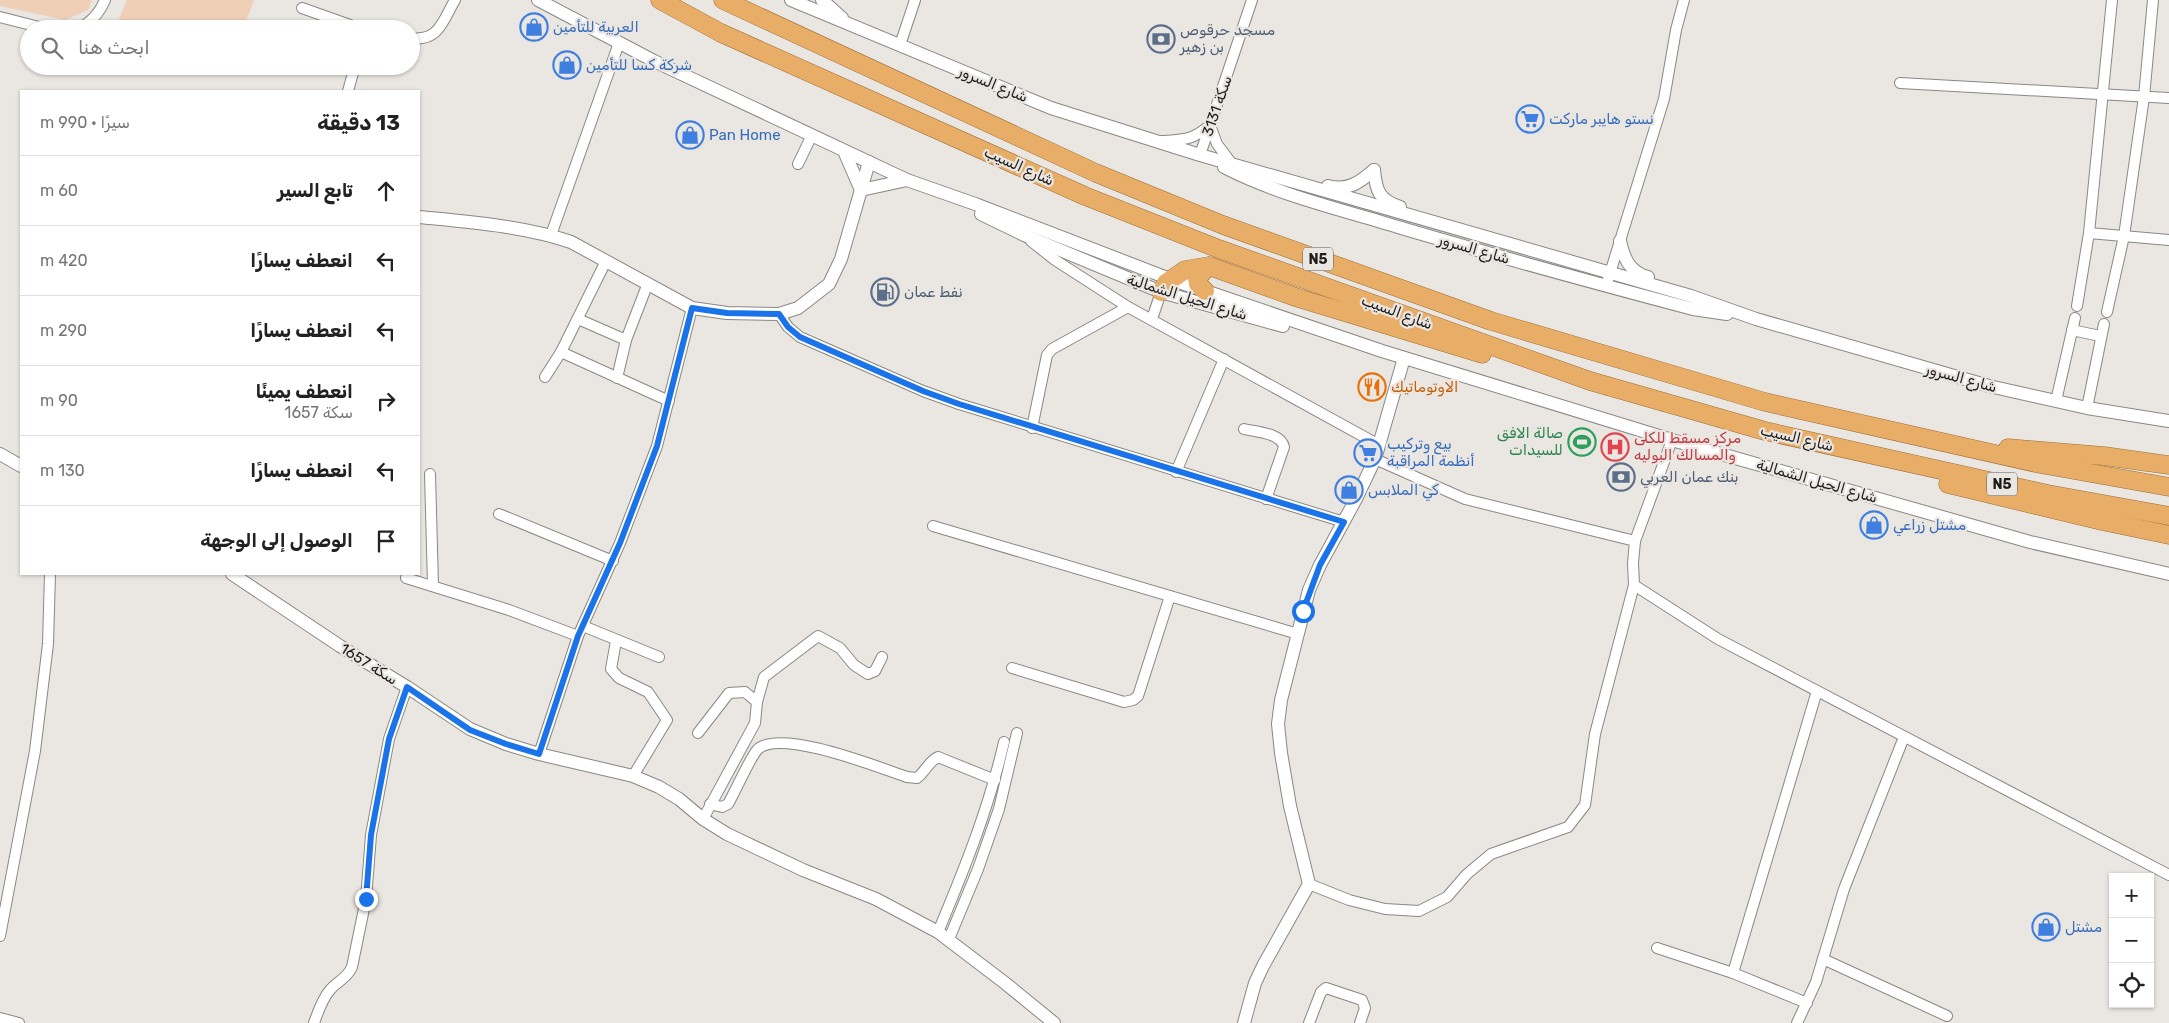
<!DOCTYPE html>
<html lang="ar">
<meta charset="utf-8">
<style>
:root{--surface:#fff;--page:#f2f2f2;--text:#222;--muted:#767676;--line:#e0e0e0}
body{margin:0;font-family:Rubik,Vazirmatn,sans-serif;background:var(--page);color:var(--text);direction:rtl}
.controls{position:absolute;right:15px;bottom:15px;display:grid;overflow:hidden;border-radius:0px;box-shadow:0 1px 4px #0004}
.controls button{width:45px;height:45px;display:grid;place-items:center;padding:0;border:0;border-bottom:1px solid var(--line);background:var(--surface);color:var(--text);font:25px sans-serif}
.stop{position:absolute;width:15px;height:15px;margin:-11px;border:4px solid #1a73e8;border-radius:50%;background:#fff}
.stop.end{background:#1a73e8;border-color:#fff;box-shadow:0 1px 5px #0008}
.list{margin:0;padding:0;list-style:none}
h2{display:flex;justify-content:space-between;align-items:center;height:65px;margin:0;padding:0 20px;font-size:21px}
h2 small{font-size:16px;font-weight:400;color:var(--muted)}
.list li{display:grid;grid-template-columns:32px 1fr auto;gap:15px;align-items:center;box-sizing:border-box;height:70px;padding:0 20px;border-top:1px solid var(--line)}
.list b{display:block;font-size:19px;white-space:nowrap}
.list p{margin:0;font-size:16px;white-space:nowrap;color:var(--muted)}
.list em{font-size:16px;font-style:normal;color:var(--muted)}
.icon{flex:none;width:28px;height:28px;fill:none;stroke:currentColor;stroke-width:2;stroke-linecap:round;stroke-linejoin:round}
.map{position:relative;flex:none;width:2169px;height:1023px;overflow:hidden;direction:ltr}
.search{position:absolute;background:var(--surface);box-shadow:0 1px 4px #0004;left:20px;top:20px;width:400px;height:55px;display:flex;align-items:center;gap:12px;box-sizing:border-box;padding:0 18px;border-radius:28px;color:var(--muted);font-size:19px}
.panel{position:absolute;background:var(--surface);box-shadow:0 1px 4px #0004;left:20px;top:90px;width:400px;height:485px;border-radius:0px;direction:rtl}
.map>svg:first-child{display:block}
.green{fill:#efd0b6}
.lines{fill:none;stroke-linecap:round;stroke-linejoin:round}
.minor-casing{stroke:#8b8783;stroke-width:12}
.tertiary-casing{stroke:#8b8783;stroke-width:14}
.trunk-casing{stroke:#9e6e35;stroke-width:19}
.minor{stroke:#fff;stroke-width:10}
.tertiary{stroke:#fff;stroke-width:12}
.trunk{stroke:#e8ae68;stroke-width:18}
.route{stroke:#1a73e8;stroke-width:6}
.labels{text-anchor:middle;stroke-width:4.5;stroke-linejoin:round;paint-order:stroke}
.shield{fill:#eae6e2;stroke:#5c5957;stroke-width:1}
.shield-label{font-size:14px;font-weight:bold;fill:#1f1d1c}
.shop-label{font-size:15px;fill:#366cbe;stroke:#eae6e2;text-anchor:start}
.service-label{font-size:15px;fill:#4e5e75;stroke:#eae6e2;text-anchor:start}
.street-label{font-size:15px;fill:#1f1d1c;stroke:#eae6e2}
.food-label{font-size:15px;fill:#c56008;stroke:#eae6e2;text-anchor:start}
.leisure-label{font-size:15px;fill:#27864d;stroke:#eae6e2;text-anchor:end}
.health-label{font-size:15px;fill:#be3a42;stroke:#eae6e2;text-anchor:start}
</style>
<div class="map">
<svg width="2169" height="1023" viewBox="0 0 2169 1023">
<rect width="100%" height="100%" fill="#eae6e2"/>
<!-- green -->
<g class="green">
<path d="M 0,0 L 92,0 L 88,10 L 65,20 L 0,6 Z"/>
<path d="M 127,0 L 254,0 L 243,29 L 115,29 Z"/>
</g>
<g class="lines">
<!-- minor casing -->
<g class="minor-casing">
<g id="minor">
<path d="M 302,8 L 361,29"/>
<path d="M 0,17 L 47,29"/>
<path d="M 78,29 C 91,22 99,14 105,0"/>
<path d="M 411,38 C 439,42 443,20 455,0"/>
<path d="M 900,45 L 915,0"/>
<path d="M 1900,83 L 2169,98"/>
<path d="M 348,91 L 355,66"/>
<path d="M 1162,141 C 1184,140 1193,140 1210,125 L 1217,144 L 1232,164"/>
<path d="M 1200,155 L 1252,0"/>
<path d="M 798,164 L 812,135"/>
<path d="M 2089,233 L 2169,240"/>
<path d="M 551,235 L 619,43"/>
<path d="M 1031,241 L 1055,260 L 1128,307 L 1379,445"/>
<path d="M 1606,286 L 1664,99 L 1676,30 L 1684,0"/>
<path d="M 2077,306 L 2089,233 L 2112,0"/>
<path d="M 2107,312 L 2124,236 L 2144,97 L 2153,0"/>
<path d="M 779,314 L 788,327 L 800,337 L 923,391 L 959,404 L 1344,522"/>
<path d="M 578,319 L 626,340"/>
<path d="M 1152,319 L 1161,292"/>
<path d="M 2072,330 L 2100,336"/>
<path d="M 561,352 L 669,401"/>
<path d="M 545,377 L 561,352 L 606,261"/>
<path d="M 617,378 L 626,340 L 648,283"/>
<path d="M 2056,401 L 2075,318"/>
<path d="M 2087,408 L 2104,324"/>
<path d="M 1032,428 L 1047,355 L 1052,349 L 1128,307"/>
<path d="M 1244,429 C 1257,432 1281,433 1284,447 L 1266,499"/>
<path d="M 1375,459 L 1465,499 L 1635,541"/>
<path d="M 1176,472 L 1224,359"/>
<path d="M 430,474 L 433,586"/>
<path d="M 499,514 L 613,561"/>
<path d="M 933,526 L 1298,634"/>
<path d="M 406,578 L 509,610 L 578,636"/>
<path d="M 1634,585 L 1718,639 L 2169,875"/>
<path d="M 583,626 L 659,657"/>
<path d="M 616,641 L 611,669 L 619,678 L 648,692 L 667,720 L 633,776"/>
<path d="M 1012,668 L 1124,702 L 1133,700 L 1138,696 L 1170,596"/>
<path d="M 698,733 L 729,693 L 745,692 L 757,702"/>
<path d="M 539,754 L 578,636 L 620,543 L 657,446 L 692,308"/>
<path d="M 710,804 L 722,807 L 728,804 C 735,792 749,760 757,750 C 778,727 880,768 907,777 L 917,778 C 925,772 929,761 938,757 L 995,780"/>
<path d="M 703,819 L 755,723 L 757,702 L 764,677 L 818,636 L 840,648 L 854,665 L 868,674 L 875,671 L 882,657"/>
<path d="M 1309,884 L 1349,900 L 1385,909 L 1419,911 L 1447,897 L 1467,874 L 1491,854 L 1568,827 L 1585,805 L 1595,734 L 1634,585 L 1633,563 L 1635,541 L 1672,440"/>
<path d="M 938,932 C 964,870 989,808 1004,742"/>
<path d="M 0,936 L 35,751 L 48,644 L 50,574"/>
<path d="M 949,939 L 978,869 L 999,809 L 1017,733"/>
<path d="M 1657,948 L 1733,973 L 1807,1003"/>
<path d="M 1823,959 L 1947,1016"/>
<path d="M 1733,973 L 1817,691"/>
<path d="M 0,1018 L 19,1023"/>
<path d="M 314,1023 C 318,1012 322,999 330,990 C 337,981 347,979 352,967 L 366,899 L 371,835 L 389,739 L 407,687"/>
<path d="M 1309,1023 L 1321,992 L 1326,988 L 1362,1000 L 1365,1008 L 1360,1023"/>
<path d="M 1797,1023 L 1816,982 L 1844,889 L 1904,737"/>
</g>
</g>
<!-- tertiary casing -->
<g class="tertiary-casing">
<g id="tertiary">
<path d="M 538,0 L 654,61 L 907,180 L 978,205 L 1170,279 L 1382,351 L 1672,440 L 2030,542 L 2169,574"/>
<path d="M 791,0 L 1051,108 L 1200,155 L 1691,296 L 1756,319 L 1989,386 L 2087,408 L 2169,421"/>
<path d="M 822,0 L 842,18"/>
<path d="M 844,151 L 861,190"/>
<path d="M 1224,167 C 1278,195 1340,209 1398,227 C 1496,256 1595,283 1693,309 L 1727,314"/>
<path d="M 1374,170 C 1376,191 1379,200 1400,207"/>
<path d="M 1328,186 C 1348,191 1359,183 1374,170"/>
<path d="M 861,190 L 907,180"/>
<path d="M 981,214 L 1024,235 L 1161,292 L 1283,326"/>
<path d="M 419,217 C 470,222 523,226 571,242 L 692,308 L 727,313 L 779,314 L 798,308 L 829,284 L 841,259 L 869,162"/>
<path d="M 1620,241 C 1624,258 1629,272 1648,277"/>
<path d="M 0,454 L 21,466"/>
<path d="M 232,574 L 340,646 L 407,687 L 470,729 L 506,744 L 539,754 L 633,776 L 659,787 L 679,799 L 703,819 L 727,834 L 803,870 L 876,899 L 938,932 L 1005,983 L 1054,1023"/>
<path d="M 1244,1023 L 1255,983 L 1263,966 L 1309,884 L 1290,806 L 1281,753 L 1278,724 L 1281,700 L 1309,590 L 1320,565 L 1356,499 L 1375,459 L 1404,358"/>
</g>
</g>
<!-- trunk casing -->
<g class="trunk-casing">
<g id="trunk">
<path d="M 660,0 L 721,33 L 1085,196 L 1219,249 L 1590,381 L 1765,431 L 2048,494 L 2169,516"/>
<path d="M 723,0 L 1096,173 L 1223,225 L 1491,321 L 1765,402 L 2040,464 L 2169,487"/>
<path d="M 1205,291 L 1198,284 L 1197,278 L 1209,266"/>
<path d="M 1161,292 L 1166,283 L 1185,270 L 1209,266 L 1298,298 L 1482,354"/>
<path d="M 2008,448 L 2104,456 L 2169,465"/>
<path d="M 1948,484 L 2102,521 L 2169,535"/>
</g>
</g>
<!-- minor -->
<use href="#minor" class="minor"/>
<!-- tertiary -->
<use href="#tertiary" class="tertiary"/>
<!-- trunk -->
<use href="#trunk" class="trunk"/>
</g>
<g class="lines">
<!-- route -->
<path class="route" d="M 366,899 L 371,835 L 389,739 L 407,687 L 470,730 L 506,744 L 539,754 L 578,636 L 620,543 L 657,446 L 692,308 L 727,313 L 779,314 L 788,327 L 800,337 L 923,391 L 959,404 L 1344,522 L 1320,565 L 1303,611"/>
</g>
<!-- icons -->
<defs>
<g id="shop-ring" transform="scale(1.4375)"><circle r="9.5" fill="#eae6e2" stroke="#3f7fe0" stroke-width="1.5"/><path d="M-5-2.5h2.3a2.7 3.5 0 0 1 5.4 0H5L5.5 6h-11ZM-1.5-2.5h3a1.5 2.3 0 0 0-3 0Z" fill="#3f7fe0"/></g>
<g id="bank-ring" transform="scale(1.4375)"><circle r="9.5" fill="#eae6e2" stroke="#5c6f8a" stroke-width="1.5"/><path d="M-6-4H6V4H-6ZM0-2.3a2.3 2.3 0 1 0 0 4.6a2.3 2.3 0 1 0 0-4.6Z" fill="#5c6f8a"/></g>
<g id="supermarket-ring" transform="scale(1.4375)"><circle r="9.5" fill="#eae6e2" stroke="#3f7fe0" stroke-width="1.5"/><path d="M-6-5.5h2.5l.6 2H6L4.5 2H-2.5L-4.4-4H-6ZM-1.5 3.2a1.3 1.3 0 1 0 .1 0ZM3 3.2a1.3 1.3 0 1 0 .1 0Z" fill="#3f7fe0"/></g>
<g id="fuel-ring" transform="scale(1.4375)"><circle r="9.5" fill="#eae6e2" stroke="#5c6f8a" stroke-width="1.5"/><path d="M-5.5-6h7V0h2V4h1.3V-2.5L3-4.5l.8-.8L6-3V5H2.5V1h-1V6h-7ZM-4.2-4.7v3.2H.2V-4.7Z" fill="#5c6f8a"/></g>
<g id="restaurant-ring" transform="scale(1.4375)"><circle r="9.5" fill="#eae6e2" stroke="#e8710a" stroke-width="1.5"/><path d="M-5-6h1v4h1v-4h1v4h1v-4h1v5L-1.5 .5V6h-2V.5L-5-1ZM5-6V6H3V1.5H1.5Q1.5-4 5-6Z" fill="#e8710a"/></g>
<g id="stadium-ring" transform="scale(1.4375)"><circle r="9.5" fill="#eae6e2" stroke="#2e9e5b" stroke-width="1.5"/><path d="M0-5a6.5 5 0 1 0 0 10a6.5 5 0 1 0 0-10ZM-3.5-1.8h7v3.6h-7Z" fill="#2e9e5b"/></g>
<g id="hospital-ring" transform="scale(1.4375)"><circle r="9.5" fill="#eae6e2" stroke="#e0444e" stroke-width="1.5"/><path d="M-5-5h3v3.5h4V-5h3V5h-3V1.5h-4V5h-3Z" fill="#e0444e"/></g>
</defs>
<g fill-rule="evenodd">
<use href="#shop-ring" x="534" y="27"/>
<use href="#bank-ring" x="1161" y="39"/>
<use href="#shop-ring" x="567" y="65"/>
<use href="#supermarket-ring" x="1530" y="119"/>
<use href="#shop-ring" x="690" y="135"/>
<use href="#fuel-ring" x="885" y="292"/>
<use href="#restaurant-ring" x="1372" y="387"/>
<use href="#stadium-ring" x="1582" y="442"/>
<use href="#hospital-ring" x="1615" y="447"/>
<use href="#supermarket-ring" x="1368" y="453"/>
<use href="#bank-ring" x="1621" y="477"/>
<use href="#shop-ring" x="1349" y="490"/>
<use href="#shop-ring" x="1874" y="525"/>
<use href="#shop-ring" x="2046" y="927"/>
</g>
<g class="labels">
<!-- shield labels -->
<g class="shield">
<rect x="1303" y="247.5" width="30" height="23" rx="4"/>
<rect x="1987" y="472.5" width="30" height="23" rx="4"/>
</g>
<g class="shield-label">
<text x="1318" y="264">N5</text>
<text x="2002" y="489">N5</text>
</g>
<!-- shop labels -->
<g class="shop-label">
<text x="553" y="32">العربية للتأمين</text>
<text x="586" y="70">شركة كسا للتأمين</text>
<text x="1549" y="124">نستو هايبر ماركت</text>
<text x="709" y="140">Pan Home</text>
<text x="1387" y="449">بيع وتركيب<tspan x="1387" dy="17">أنظمة المراقبة</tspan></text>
<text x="1368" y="495">كي الملابس</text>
<text x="1893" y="530">مشتل زراعي</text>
<text x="2065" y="932">مشتل</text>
</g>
<!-- service labels -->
<g class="service-label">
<text x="1180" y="35">مسجد حرقوص<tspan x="1180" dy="17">بن زهير</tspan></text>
<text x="904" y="297">نفط عمان</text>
<text x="1640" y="482">بنك عمان العربي</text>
</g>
<!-- street labels -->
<g class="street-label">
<text transform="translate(993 84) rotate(22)" y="5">شارع السرور</text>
<text transform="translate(1217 106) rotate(-71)" y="5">سكة 3131</text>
<text transform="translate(1019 166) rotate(24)" y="5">شارع السيب</text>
<text transform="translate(1474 249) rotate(16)" y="5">شارع السرور</text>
<text transform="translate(1187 297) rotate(17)" y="5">شارع الحيل الشمالية</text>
<text transform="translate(1397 312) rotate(20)" y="5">شارع السيب</text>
<text transform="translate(1961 378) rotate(15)" y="5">شارع السرور</text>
<text transform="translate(1797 438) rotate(13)" y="5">شارع السيب</text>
<text transform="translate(1817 481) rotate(16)" y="5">شارع الحيل الشمالية</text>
<text transform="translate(369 664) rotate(32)" y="5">سكة 1657</text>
</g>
<!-- food labels -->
<g class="food-label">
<text x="1391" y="392">الاوتوماتيك</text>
</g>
<!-- leisure labels -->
<g class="leisure-label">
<text x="1563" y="438">صالة الافق<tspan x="1563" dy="17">للسيدات</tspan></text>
</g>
<!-- health labels -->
<g class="health-label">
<text x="1634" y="443">مركز مسقط للكلى<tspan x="1634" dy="17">والمسالك البوليه</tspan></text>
</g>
</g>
</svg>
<div class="controls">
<button>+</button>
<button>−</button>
<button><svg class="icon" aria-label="locate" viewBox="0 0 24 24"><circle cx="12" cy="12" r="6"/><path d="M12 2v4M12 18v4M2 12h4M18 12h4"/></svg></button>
</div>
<div class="stop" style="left:1303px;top:611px"></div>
<div class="stop end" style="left:366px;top:899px"></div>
<div class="search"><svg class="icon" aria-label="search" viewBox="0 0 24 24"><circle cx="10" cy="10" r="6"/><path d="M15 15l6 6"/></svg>ابحث هنا</div>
<section class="panel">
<h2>13 دقيقة<small>سيرًا · 990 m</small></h2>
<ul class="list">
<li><svg class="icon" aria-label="ahead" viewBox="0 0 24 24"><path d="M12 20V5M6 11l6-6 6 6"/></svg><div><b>تابع السير</b></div><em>60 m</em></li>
<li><svg class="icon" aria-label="left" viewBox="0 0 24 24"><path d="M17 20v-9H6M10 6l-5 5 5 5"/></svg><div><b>انعطف يسارًا</b></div><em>420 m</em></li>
<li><svg class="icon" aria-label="left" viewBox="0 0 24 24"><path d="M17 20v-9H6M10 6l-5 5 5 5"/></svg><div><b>انعطف يسارًا</b></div><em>290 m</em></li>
<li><svg class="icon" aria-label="right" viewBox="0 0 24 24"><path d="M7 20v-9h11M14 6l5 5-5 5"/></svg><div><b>انعطف يمينًا</b><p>سكة 1657</p></div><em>90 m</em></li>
<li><svg class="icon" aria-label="left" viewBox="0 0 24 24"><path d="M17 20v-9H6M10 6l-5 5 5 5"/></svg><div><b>انعطف يسارًا</b></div><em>130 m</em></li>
<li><svg class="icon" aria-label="arrive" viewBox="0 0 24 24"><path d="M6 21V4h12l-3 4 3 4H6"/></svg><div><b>الوصول إلى الوجهة</b></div></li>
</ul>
</section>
</div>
